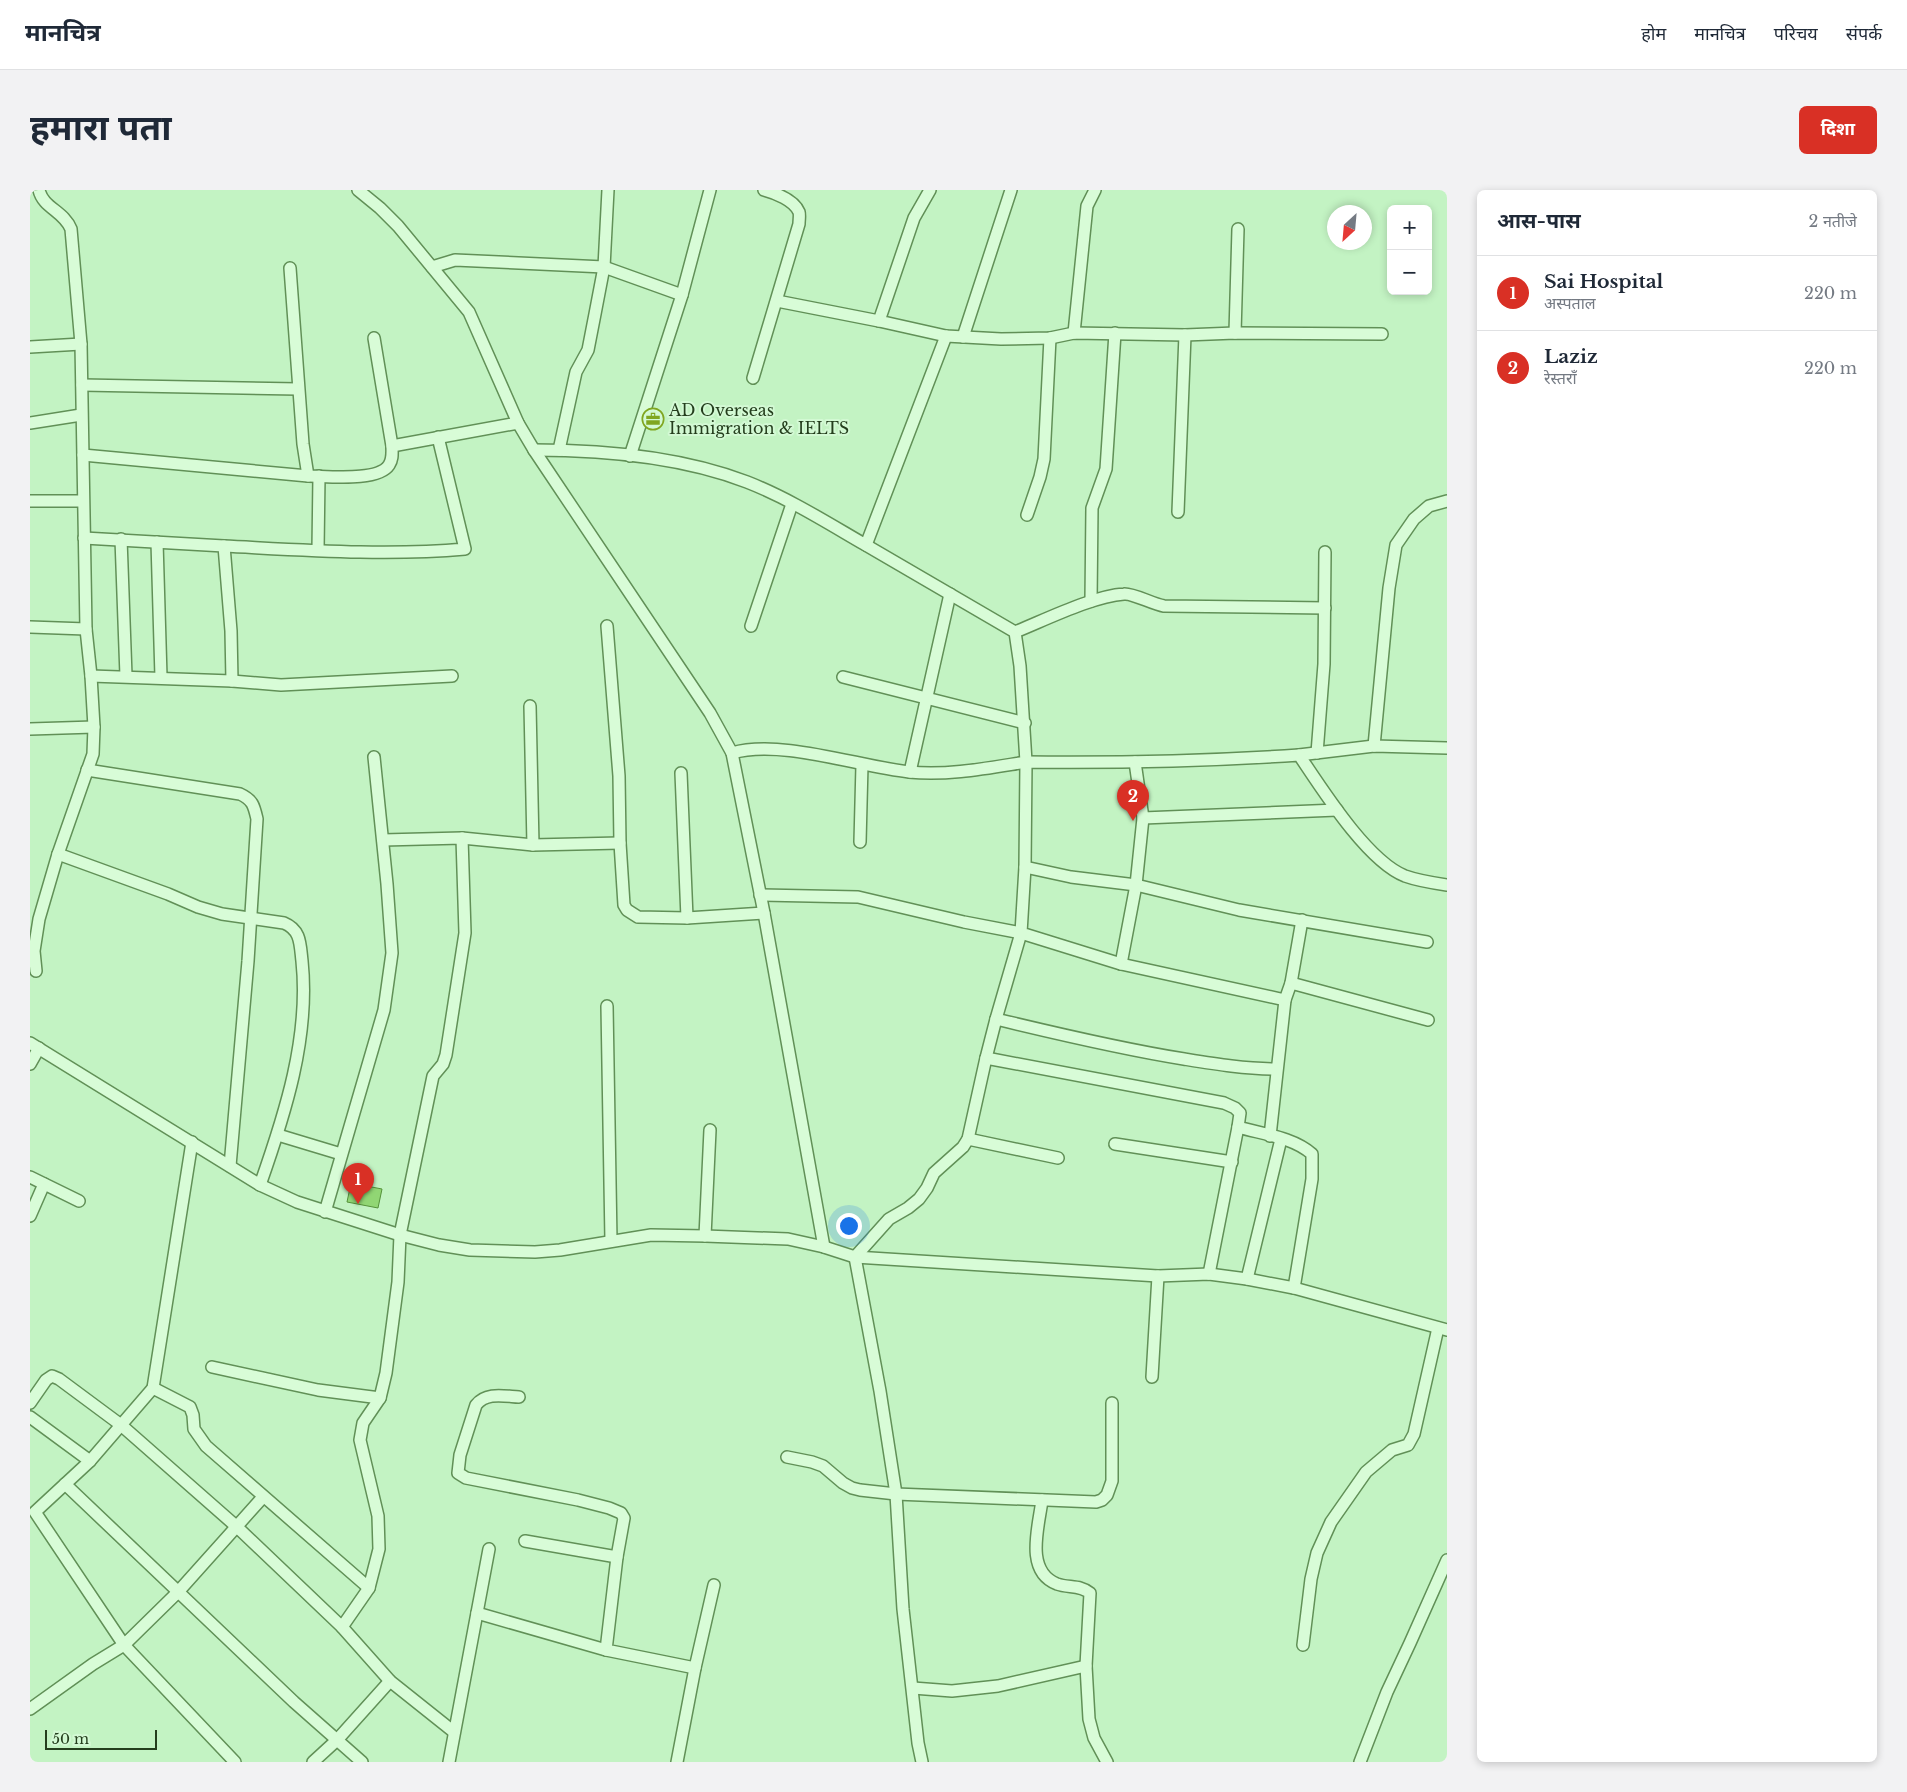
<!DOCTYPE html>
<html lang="hi">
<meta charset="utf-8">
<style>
:root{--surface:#fff;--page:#f2f2f3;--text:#1f2937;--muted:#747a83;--line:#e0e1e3;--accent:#d93025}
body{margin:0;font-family:"Libre Baskerville","Noto Sans Devanagari",serif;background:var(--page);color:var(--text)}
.controls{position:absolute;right:15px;top:15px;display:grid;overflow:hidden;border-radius:8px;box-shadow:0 2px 8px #0003}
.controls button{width:45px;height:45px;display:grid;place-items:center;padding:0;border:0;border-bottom:1px solid var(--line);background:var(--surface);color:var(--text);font:25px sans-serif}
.compass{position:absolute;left:1297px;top:15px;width:45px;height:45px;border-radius:50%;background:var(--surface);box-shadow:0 2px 8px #0003;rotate:206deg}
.scale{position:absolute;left:15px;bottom:12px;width:112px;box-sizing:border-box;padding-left:5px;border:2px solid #243e1d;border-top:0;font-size:14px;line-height:18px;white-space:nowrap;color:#243e1d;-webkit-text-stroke:4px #d3f9d4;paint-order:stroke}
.you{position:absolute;left:818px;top:1035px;width:18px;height:18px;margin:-12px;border:4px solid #fff;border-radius:50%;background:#1a73e8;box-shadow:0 0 0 8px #1a73e833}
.badge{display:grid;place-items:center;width:32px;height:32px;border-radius:50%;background:var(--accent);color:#fff;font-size:16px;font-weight:700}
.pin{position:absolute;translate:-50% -41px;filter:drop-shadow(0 1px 2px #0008)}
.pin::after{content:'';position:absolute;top:26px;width:18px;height:15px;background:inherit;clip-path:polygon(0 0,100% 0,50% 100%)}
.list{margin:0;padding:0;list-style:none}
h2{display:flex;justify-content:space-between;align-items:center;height:65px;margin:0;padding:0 20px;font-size:21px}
h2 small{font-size:16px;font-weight:400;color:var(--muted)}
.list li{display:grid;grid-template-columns:32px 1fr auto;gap:15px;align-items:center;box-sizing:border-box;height:75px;padding:0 20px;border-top:1px solid var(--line)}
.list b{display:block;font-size:19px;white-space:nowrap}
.list p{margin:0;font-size:16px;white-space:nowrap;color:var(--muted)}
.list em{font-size:16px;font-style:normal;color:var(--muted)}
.map{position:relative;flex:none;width:1417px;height:1572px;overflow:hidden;border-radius:8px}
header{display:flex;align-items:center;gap:30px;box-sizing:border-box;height:70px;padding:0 25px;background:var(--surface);border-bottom:1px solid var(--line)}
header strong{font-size:24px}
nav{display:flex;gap:28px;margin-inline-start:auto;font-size:18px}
.intro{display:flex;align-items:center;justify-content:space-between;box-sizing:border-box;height:120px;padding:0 30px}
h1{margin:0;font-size:35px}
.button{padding:12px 22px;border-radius:8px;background:var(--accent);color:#fff;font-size:18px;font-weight:700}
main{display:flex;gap:30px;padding:0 30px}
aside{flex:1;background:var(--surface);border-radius:8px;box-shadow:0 2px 8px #0003}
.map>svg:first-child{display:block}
.building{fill:#91d674;stroke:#55923a}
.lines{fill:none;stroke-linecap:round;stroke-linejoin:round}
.minor-casing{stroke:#619057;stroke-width:14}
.minor{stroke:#d8fcd7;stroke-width:11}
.labels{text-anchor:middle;stroke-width:4;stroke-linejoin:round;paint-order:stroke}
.poi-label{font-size:16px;fill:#243e1d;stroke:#d3f9d4;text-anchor:start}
</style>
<header>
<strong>मानचित्र</strong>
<nav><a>होम</a><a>मानचित्र</a><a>परिचय</a><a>संपर्क</a></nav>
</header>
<div class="intro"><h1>हमारा पता</h1><a class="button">दिशा</a></div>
<main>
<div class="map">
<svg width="1417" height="1572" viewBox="0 0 1417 1572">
<rect width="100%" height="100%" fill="#c3f3c3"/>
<!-- building -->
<path class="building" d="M 321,993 L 352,999 L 348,1018 L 317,1012 Z"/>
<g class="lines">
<!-- minor casing -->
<g class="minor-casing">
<g id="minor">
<path d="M 328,0 L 350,18 L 368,36 L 439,122 L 488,233 L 504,260 L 680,523 L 702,563 L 734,723 L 794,1057"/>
<path d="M 900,0 L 884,28 L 849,131 L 916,146 L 971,149 L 1020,148 L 1044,143 L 1155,145 L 1205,143 L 1352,144"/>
<path d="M 402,77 L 425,70 L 574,77 L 652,105"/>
<path d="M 260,78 L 273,254 L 278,286 C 297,286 348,292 359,275 C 363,269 362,263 362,256 L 488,233"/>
<path d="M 747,111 L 849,131"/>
<path d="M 1044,143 L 1057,16 L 1065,0"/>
<path d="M 1205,143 L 1208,39"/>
<path d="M 933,147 L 981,0"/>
<path d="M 344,148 L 362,256"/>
<path d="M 0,157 L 51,154"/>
<path d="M 723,188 L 769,34 C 769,30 770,25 769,22 C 764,10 745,3 734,0"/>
<path d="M 52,195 L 268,199"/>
<path d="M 0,233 L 51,225"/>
<path d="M 504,260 C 573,260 652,267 717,292 C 758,308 796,332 834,354 C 884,383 935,413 985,442 L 990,476 L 996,572 C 958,578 918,586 879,582 C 827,576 751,549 702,563"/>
<path d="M 529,260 L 546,182 L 558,160 L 565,124 L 574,77 L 578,0"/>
<path d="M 53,265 L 278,286"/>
<path d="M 600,266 L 652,105 L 680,0"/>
<path d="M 0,311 L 53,311"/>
<path d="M 1148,322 L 1155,145"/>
<path d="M 997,325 L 1010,287 L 1014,269 L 1020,148"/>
<path d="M 54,348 L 194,356 L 201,441 L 202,491"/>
<path d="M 91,349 L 96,486"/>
<path d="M 127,352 L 131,487"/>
<path d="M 836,355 L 916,146"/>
<path d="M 194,356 C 274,360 355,366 435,359 L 408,247"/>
<path d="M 288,360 L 289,286"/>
<path d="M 1061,411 L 1062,318 L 1076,279 L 1085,143"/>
<path d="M 577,436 L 589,586 L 590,653 L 594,715 L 597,720 L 608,727 L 657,728 L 734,723"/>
<path d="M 721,436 L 762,314"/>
<path d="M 0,437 L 56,439"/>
<path d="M 985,442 C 1015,430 1063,406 1094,404 C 1103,403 1122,414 1134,416 L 1295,418"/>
<path d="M 61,486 L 202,491 L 251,495 L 422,486"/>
<path d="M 813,487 L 995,533"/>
<path d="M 500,516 L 503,655"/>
<path d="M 0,539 L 64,537"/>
<path d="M 1344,556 L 1359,398 L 1366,355 L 1384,329 L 1399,316 L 1417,311"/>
<path d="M 1287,563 L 1294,474 L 1295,362"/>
<path d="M 1269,565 L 1344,556 L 1417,558"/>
<path d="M 57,580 L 210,604 C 223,610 224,616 227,629 L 218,771 L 200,976"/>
<path d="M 880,582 L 920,404"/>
<path d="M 651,583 L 657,728"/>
<path d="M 1113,628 L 1307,620"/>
<path d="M 353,650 L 432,648 L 503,655 L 590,653"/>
<path d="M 830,652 L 832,575"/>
<path d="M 28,664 L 138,704 L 168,717 L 192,724 L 254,733 C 271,740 270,754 272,771 C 280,847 255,924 230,995"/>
<path d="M 995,677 L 991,743 L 1091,774 L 1255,810 L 1240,946"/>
<path d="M 730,705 L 828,707 L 934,732 L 991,743 L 966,829 C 1028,844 1091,859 1154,869 C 1185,874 1215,879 1246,879"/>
<path d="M 1397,752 L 1209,720 L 1106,695 L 1041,687 L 995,677 L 996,572 C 1087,573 1178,571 1269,565 C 1292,599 1337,671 1375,686 C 1389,691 1403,693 1417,695"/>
<path d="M 1091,774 L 1106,695 L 1113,628 L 1105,572"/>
<path d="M 6,781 L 4,761 L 9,729 L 28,664 L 63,564 L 64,537 L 61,486 L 56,439 L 51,154 L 41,39 C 34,21 13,18 9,0"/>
<path d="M 1261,793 L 1398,830"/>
<path d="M 1255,810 L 1261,793 L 1272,730"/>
<path d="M 577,816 L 581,1051"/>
<path d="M 966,829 L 956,868 L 1194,913 L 1205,918 L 1210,923 L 1208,937 L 1179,1084"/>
<path d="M 0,853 L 230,995 L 267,1012 L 370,1045 L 409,1055 L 440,1060 L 505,1062 L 530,1060 L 621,1045 L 675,1046 L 758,1049 L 794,1057 L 825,1067 L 1128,1086 L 1179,1084 L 1217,1089 L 1264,1098 L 1417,1140"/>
<path d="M 0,874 L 9,858"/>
<path d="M 1208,937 C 1232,944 1263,947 1282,964 L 1282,989 L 1264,1098"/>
<path d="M 248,945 L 311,964"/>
<path d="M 938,949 L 1028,968"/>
<path d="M 162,952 L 123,1198 L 60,1271 L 5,1322 L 94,1455 L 205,1572"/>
<path d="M 1085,954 L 1202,972"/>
<path d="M 0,987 L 49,1011"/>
<path d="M 295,1022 L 354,820 L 362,763 L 357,694 L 344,567"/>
<path d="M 0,1026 L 14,994"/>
<path d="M 675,1046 L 680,940"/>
<path d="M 1217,1089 L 1251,949"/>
<path d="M 182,1177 L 288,1200 L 350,1208 L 356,1183 L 368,1092 L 370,1045 L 403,886 L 413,874 L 416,865 L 435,743 L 432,648"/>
<path d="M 1122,1187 L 1128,1086"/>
<path d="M 123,1198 L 160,1217 L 163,1225 L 164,1239 L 176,1256 L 339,1398"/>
<path d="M 489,1207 C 473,1206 456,1202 446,1215 L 430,1265 L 428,1283 L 436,1288 L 548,1310 L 579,1318 L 591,1323 L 594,1328 L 587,1367 L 576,1460 L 665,1478"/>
<path d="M 0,1213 L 16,1190 L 22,1186 L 29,1189 L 91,1235 L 207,1337 L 312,1437 L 360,1491 L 424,1542"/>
<path d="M 0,1227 L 60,1271"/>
<path d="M 757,1267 L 782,1272 L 793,1276 L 813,1293 L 822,1298 L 830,1300 L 866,1304 L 1066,1312 L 1072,1310 L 1077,1305 L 1082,1291 L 1082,1213"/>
<path d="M 35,1294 L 264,1512 L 332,1572"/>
<path d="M 1012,1310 C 1009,1336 994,1381 1027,1394 C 1038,1398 1051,1395 1060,1403 L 1056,1476 L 1059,1529 L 1064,1548 L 1077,1572"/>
<path d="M 495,1351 L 587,1367"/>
<path d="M 447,1423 L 576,1460"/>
<path d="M 312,1437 L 339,1398 L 349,1359 L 348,1326 L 330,1250 L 333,1233 L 350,1208"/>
<path d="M 1273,1455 L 1281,1389 L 1287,1363 L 1301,1332 L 1336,1282 L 1362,1260 L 1378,1255 L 1384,1244 L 1408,1138"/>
<path d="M 883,1498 L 922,1501 L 968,1496 L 1056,1476"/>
<path d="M 0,1519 L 63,1474 L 94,1455 L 148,1402 L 233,1307"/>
<path d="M 283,1572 L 307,1550 L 360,1491"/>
<path d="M 419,1572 L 459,1359"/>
<path d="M 647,1572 L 665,1478 L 684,1395"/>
<path d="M 892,1572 L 888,1553 L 873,1419 L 866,1304 L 850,1201 L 825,1067 L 859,1029 L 878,1018 L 889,1009 L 897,998 L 904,983 L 933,957 L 938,949 L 956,868"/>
<path d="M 1330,1572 L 1357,1502 L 1380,1453 L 1417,1370"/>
</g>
</g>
<!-- minor -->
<use href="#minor" class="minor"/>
</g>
<!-- icons -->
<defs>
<g id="office-ring" transform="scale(1.125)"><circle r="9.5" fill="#d3f9d4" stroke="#80a620" stroke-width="1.5"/><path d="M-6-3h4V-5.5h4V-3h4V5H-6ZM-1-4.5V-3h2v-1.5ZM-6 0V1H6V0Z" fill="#80a620"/></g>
</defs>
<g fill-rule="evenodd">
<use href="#office-ring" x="623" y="229"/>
</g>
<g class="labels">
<!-- poi labels -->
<g class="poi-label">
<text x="639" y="226">AD Overseas<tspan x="639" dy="18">Immigration &amp; IELTS</tspan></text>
</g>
</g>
</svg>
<div class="controls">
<button>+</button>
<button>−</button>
</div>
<svg class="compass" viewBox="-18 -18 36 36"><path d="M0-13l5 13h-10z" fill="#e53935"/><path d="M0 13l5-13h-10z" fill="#747a83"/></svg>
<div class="scale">50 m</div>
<div class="you"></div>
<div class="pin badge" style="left:328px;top:1014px">1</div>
<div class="pin badge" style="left:1103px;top:631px">2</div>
</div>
<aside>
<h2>आस-पास<small>2 नतीजे</small></h2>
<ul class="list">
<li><span class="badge">1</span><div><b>Sai Hospital</b><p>अस्पताल</p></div><em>220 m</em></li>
<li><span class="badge">2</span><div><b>Laziz</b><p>रेस्तराँ</p></div><em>220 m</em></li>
</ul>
</aside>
</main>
